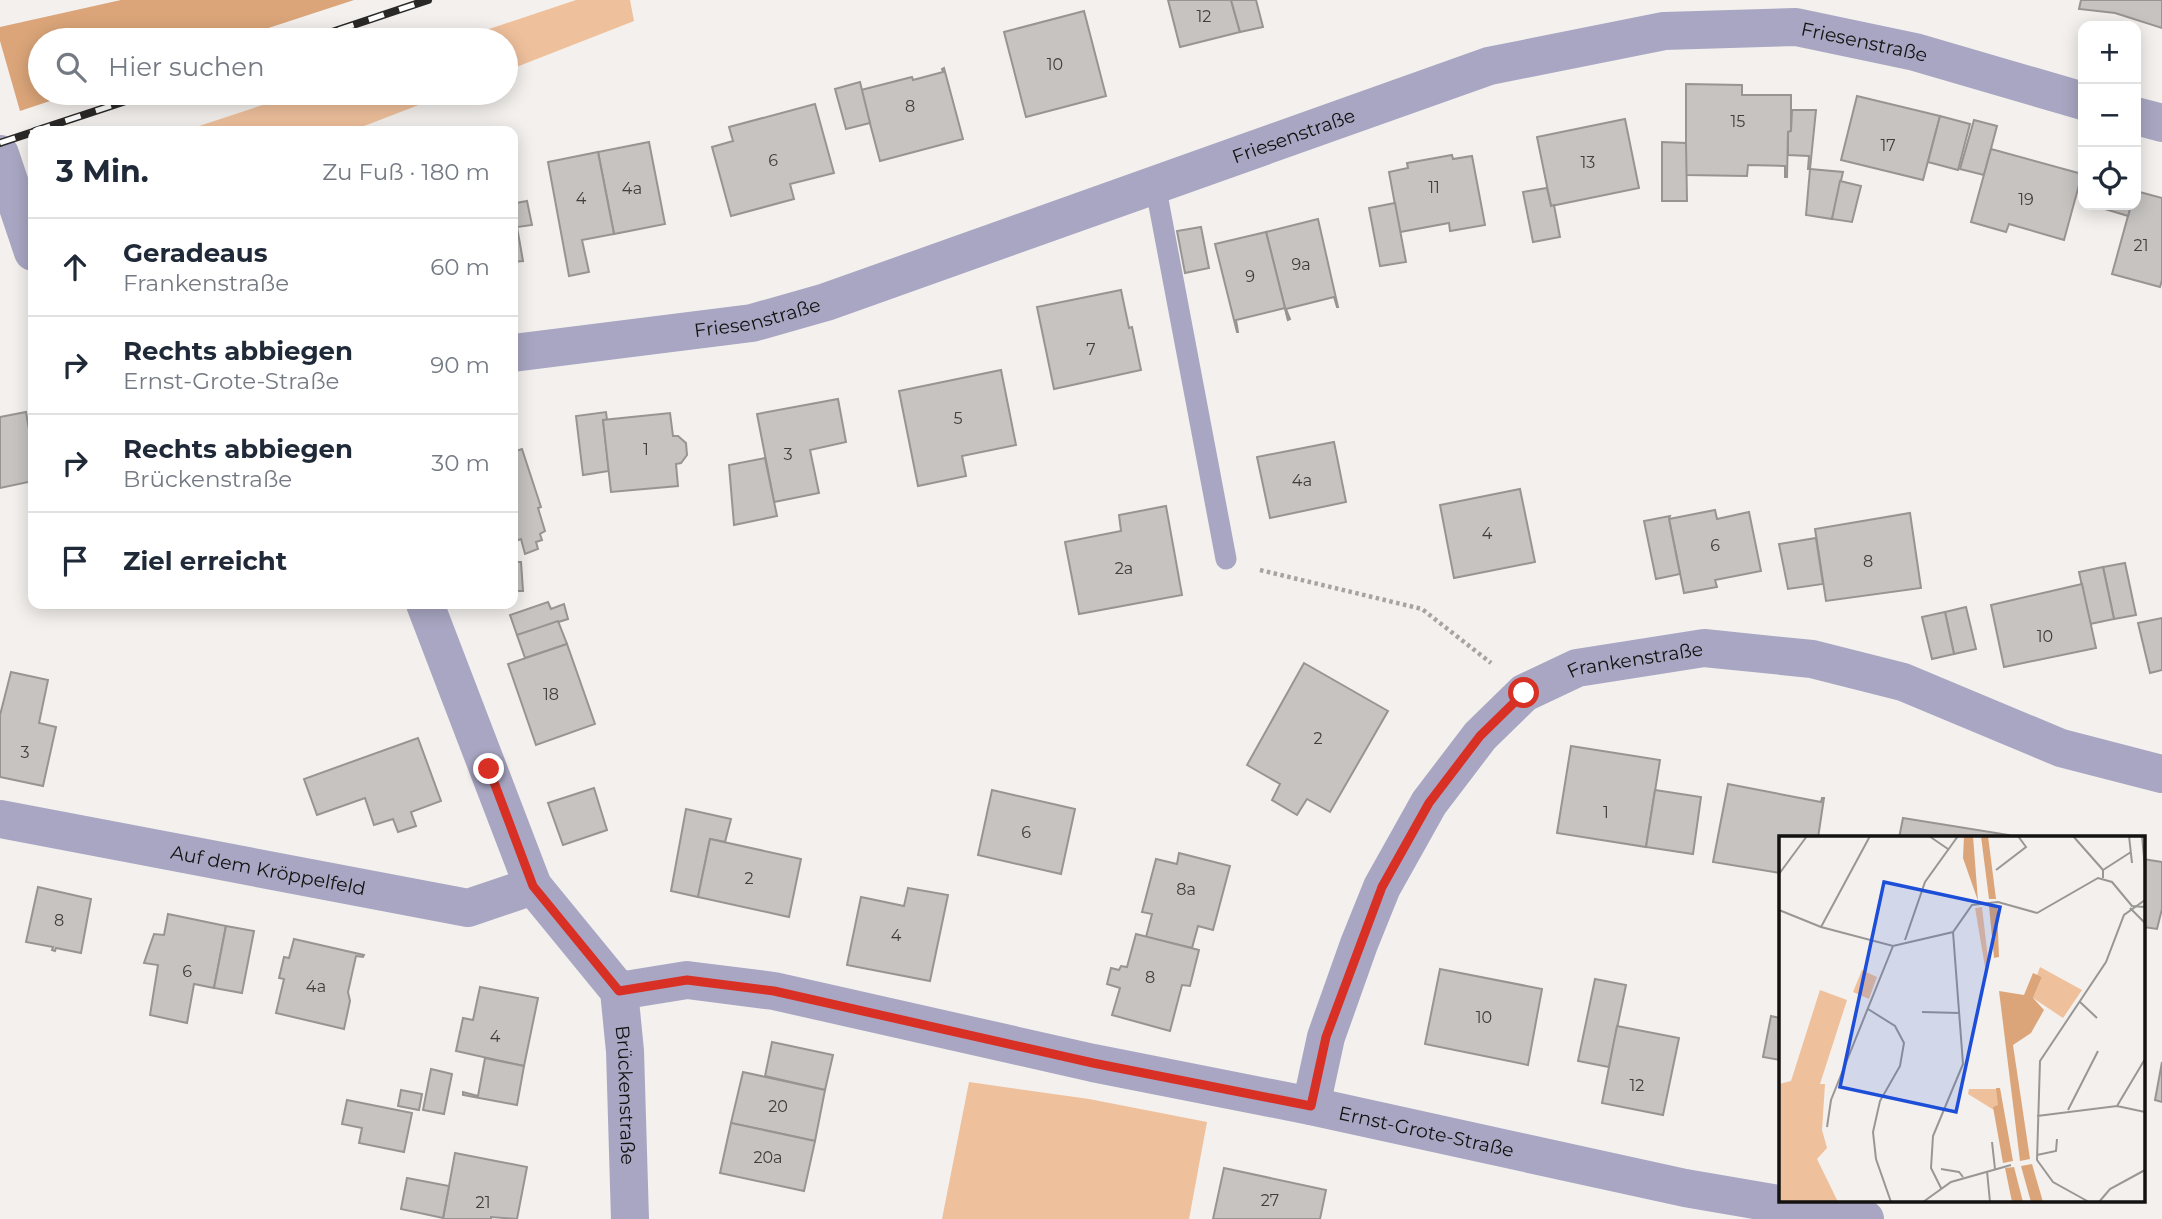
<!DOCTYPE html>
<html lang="de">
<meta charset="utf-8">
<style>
:root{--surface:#fff;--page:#f6f6f7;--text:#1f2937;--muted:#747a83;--line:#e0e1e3}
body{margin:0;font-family:Montserrat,sans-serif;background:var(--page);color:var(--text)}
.controls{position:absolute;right:21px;top:21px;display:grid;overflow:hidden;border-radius:14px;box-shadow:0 4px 18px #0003}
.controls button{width:63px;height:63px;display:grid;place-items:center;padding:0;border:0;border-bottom:2px solid var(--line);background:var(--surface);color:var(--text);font:35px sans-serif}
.stop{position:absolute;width:21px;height:21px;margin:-16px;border:5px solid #d93025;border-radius:50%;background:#fff}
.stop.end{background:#d93025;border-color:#fff;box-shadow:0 2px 7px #0008}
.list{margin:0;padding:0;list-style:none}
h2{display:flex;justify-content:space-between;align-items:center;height:91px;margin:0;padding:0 28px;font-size:30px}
h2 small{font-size:23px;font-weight:400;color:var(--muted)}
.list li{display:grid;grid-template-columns:46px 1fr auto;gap:21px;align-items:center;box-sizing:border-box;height:98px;padding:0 28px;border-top:2px solid var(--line)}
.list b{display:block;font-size:26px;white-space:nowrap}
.list p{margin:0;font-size:23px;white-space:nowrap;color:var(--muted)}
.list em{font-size:23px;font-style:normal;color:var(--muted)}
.icon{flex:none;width:38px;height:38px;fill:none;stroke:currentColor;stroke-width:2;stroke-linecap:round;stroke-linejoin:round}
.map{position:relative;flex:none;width:2162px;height:1219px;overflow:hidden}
.search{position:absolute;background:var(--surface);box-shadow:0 4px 18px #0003;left:28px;top:28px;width:490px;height:77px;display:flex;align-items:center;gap:18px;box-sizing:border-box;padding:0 24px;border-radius:38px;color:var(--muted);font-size:26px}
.panel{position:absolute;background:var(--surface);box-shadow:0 4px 18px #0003;left:28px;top:126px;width:490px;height:483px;border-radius:14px}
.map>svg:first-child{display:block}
.green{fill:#efc09c}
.forest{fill:#dba579}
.building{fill:#c6c3c1;stroke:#979492;stroke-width:2}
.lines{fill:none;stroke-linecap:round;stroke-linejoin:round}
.path{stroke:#a6a4a1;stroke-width:4.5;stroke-dasharray:3.5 3.5;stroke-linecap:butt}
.service{stroke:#a8a6c2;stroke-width:21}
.minor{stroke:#a8a6c2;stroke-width:38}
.rail-casing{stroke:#2a2927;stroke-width:8}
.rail{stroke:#fff;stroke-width:5;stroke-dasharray:16;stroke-linecap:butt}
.route{stroke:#d93025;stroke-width:9}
.labels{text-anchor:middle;stroke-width:5;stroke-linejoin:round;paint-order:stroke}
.number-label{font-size:16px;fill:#403e3d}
.street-label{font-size:19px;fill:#131211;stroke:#fff}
.inset-road{fill:none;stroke:#999795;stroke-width:2}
.view{fill:#1d4ed8;fill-opacity:0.15;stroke:#1d4ed8;stroke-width:3.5}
.inset-edge{fill:none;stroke:#131211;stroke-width:3.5}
</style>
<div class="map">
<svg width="2162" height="1219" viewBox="0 0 2162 1219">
<rect width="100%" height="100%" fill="#f3f0ed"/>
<!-- green -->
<g class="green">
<path d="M 576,0 L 630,0 L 634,21 L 506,71 L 506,40 L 456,40 Z"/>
<path d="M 299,93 L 450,93 L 351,131 L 184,131 Z"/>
<path d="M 969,1082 L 1089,1099 L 1207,1122 L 1189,1219 L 942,1219 Z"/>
</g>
<!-- forest -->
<path class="forest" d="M 121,0 L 354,0 L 232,40 L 40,40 L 40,93 L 74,93 L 20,111 L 0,41 L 0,27 Z"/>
<!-- building -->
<g class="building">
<path d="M 1168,0 L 1231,0 L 1240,32 L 1180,47 Z"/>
<path d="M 1231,0 L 1256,0 L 1263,27 L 1240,32 Z"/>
<path d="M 2081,0 L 2162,0 L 2162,28 L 2115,13 L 2079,9 Z"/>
<path d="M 1084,11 L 1106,96 L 1026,117 L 1004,32 Z"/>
<path d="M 944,68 L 963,139 L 880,161 L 861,90 L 912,77 L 913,80 L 943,72 L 942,69 Z"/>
<path d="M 860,82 L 870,123 L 846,129 L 835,89 Z"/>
<path d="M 1686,84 L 1742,85 L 1742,95 L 1791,95 L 1791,131 L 1788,132 L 1787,177 L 1785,177 L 1785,166 L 1748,165 L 1747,176 L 1686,175 Z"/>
<path d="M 1857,96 L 1940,116 L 1923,180 L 1841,160 Z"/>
<path d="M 815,104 L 834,173 L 790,184 L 794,199 L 731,216 L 712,147 L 733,141 L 729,127 Z"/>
<path d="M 1792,110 L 1816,110 L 1810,169 L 1808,169 L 1809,156 L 1788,155 L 1788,132 L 1791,131 Z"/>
<path d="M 1940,116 L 1970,124 L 1958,170 L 1928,162 Z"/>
<path d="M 1625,119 L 1639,188 L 1551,206 L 1537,137 Z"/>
<path d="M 1974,120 L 1997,126 L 1984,175 L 1960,169 Z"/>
<path d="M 649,142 L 665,224 L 614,234 L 598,152 Z"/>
<path d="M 1662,142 L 1686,143 L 1687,201 L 1662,201 Z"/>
<path d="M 1991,149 L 2082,174 L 2064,240 L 2009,224 L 2006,232 L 1971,222 Z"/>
<path d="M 598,152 L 614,234 L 582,240 L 589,272 L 569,276 L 548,162 Z"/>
<path d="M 1452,155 L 1453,159 L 1472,156 L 1485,225 L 1450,231 L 1449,223 L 1400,232 L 1389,172 L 1408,168 L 1407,163 Z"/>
<path d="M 1810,169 L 1843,172 L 1832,219 L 1806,215 Z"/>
<path d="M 1840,181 L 1861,186 L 1852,222 L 1832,219 Z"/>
<path d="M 513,186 L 516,203 L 527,201 L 532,225 L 517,227 L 523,261 L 513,262 Z"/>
<path d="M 1547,188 L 1551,206 L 1554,205 L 1560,237 L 1533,242 L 1523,192 Z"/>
<path d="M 2136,191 L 2162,198 L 2162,280 L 2160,287 L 2112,274 L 2131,205 L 2136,205 Z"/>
<path d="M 1395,203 L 1406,262 L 1380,266 L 1369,208 Z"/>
<path d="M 2106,205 L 2131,205 L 2128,216 L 2105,209 Z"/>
<path d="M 1318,219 L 1338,307 L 1337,307 L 1334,297 L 1286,309 L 1290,319 L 1288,320 L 1266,232 Z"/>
<path d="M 1201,227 L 1209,268 L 1185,273 L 1177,231 Z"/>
<path d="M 1266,232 L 1288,320 L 1285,308 L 1236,320 L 1238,332 L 1237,332 L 1215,244 Z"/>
<path d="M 1121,290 L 1129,328 L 1132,327 L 1141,370 L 1054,389 L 1037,307 Z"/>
<path d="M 1001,370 L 1016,445 L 962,456 L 966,476 L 918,486 L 899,391 Z"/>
<path d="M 838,399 L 846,442 L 810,450 L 819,493 L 774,502 L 757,414 Z"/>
<path d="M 26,412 L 33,453 L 33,481 L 0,488 L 0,417 Z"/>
<path d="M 606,412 L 607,420 L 603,420 L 609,471 L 583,475 L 576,416 Z"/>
<path d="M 670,413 L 673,436 L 678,436 L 686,443 L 687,455 L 681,463 L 676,464 L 678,486 L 611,492 L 603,420 Z"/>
<path d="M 1334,442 L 1346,502 L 1270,518 L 1257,457 Z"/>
<path d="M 522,449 L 541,507 L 538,508 L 545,531 L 540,534 L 542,540 L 536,542 L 538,549 L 525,554 L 521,539 L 513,542 L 513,452 Z"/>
<path d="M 765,458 L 777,516 L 734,525 L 729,465 Z"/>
<path d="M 1520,489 L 1535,562 L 1454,578 L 1440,505 Z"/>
<path d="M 1166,506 L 1182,595 L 1079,614 L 1065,542 L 1121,531 L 1119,515 Z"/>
<path d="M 1715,510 L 1717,519 L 1749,512 L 1761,571 L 1715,580 L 1717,587 L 1684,593 L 1669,519 Z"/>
<path d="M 1910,513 L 1921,588 L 1826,601 L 1815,529 Z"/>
<path d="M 1670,516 L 1669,519 L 1680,574 L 1656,579 L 1644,521 Z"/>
<path d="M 1816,538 L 1823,584 L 1788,589 L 1779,544 Z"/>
<path d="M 513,562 L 521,562 L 523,591 L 513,591 Z"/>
<path d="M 2125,563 L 2136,615 L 2114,619 L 2103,567 Z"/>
<path d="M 2103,567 L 2114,619 L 2090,624 L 2079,572 Z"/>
<path d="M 2082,584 L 2096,648 L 2004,667 L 1991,605 Z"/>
<path d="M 548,602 L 551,609 L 564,604 L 568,619 L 517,635 L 510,615 Z"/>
<path d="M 1966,607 L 1976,649 L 1954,654 L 1945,612 Z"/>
<path d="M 1945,612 L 1954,654 L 1932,659 L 1922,617 Z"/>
<path d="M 2162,618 L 2162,670 L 2150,673 L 2138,623 Z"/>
<path d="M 558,621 L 567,644 L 525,658 L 517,635 Z"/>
<path d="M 567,644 L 595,724 L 536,745 L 508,664 Z"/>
<path d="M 1304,663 L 1388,711 L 1330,812 L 1307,799 L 1297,815 L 1272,800 L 1280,784 L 1247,765 Z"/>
<path d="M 11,672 L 48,680 L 39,723 L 56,727 L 43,786 L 0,777 L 0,715 Z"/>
<path d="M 418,738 L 441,801 L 411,812 L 416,826 L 398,832 L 393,819 L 374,825 L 365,798 L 317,815 L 304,779 Z"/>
<path d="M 1571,746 L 1660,760 L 1646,847 L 1557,833 Z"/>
<path d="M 1728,784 L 1821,802 L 1822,798 L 1824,798 L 1818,838 L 1780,838 L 1780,873 L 1713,862 Z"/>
<path d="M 594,788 L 607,830 L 563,845 L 548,803 Z"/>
<path d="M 992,790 L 1075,809 L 1061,874 L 978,855 Z"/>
<path d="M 1655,790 L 1701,797 L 1693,854 L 1646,847 Z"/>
<path d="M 686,809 L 731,819 L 725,842 L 710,839 L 698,897 L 671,891 Z"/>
<path d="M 1903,818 L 2009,835 L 2009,838 L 1899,838 Z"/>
<path d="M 710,839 L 801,859 L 789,917 L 698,897 Z"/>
<path d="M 1179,853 L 1230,866 L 1213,930 L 1198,926 L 1192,948 L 1146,937 L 1152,914 L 1142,912 L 1156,859 L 1177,864 Z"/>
<path d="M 2143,859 L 2162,862 L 2162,909 L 2157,929 L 2143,927 Z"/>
<path d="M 38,887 L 91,899 L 81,953 L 56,948 L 55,951 L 52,950 L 53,947 L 26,942 Z"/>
<path d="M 908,888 L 948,895 L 930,981 L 847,965 L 861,897 L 904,906 Z"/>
<path d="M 168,914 L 226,926 L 214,988 L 194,984 L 187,1023 L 150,1015 L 158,965 L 144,963 L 154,934 L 164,935 Z"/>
<path d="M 226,926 L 254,931 L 242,993 L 214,988 Z"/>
<path d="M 1136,934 L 1199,950 L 1190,986 L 1182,985 L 1170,1031 L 1112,1015 L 1120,988 L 1107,984 L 1111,968 L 1119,970 L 1121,966 L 1127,967 Z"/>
<path d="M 294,939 L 364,955 L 363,957 L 356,956 L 348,992 L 350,1001 L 344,1029 L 276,1013 L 284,979 L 279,978 L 284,957 L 289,958 Z"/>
<path d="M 1440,969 L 1542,989 L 1528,1065 L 1425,1044 Z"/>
<path d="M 1595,979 L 1626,985 L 1609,1067 L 1578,1061 Z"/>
<path d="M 480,987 L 538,998 L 524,1066 L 456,1051 L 463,1018 L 473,1020 Z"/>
<path d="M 1771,1016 L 1780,1018 L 1780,1060 L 1763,1057 Z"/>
<path d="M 1617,1026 L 1679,1038 L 1663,1115 L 1602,1103 Z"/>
<path d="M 772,1042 L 833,1055 L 825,1090 L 765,1076 Z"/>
<path d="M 485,1058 L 524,1066 L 517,1105 L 463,1095 L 463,1092 L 478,1096 Z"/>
<path d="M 2162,1062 L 2162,1102 L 2155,1100 Z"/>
<path d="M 431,1069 L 452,1074 L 444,1114 L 423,1110 Z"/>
<path d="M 743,1072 L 825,1090 L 815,1141 L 731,1123 Z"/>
<path d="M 401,1090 L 422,1094 L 419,1110 L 398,1106 Z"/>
<path d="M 347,1100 L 412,1113 L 404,1152 L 359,1143 L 362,1128 L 342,1124 Z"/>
<path d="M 731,1123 L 815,1141 L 804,1191 L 720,1173 Z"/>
<path d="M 455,1153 L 527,1167 L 517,1219 L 491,1217 L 491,1219 L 443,1219 Z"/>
<path d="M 1224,1168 L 1326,1190 L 1320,1219 L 1213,1219 Z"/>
<path d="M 407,1178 L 449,1186 L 443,1218 L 401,1209 Z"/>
</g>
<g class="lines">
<!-- path -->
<path class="path" d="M 1260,570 L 1422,609 L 1491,663"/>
<!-- service -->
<path class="service" d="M 1155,184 L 1226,559"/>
<!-- minor -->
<g class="minor">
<path d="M 2136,116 L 2162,123"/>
<path d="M 0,154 L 33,252"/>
<path id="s1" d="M 513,353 L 752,323 L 826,302 L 1489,66 L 1664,31 L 1796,27 L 1915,52 L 2083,101"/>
<path id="s2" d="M 425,604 L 533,886 L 619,991 L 625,1051 L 630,1219"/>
<path id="s3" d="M 0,819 L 468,908 L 533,886"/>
<path id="s4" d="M 619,991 L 687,980 L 774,991 L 1093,1063 L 1311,1106 L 1685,1188 L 1865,1219"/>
<path id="s5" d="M 1311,1106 L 1326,1037 L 1359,944 L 1382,887 L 1429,803 L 1480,736 L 1524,693 L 1577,668 L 1704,648 L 1812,659 L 1903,682 L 2061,748 L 2162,774"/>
</g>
<!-- rail casing -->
<g class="rail-casing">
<g id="rail">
<path d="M 308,40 L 428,0"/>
<path d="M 35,131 L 150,93"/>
<path d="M 0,143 L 33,132"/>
</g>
</g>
<!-- rail -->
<use href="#rail" class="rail"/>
</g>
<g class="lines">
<!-- route -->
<path class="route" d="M 489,769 L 533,886 L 619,991 L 687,980 L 774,991 L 1093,1063 L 1311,1106 L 1326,1037 L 1382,887 L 1429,803 L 1480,736 L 1524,693"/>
</g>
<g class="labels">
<!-- number labels -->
<g class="number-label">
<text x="1204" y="22">12</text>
<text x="1055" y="70">10</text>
<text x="910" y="112">8</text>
<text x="1738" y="127">15</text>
<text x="1888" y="151">17</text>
<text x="773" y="166">6</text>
<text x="1588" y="168">13</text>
<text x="1434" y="193">11</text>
<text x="632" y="194">4a</text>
<text x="581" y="204">4</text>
<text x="2026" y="205">19</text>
<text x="2141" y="251">21</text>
<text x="1301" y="270">9a</text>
<text x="1250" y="282">9</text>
<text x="1091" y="355">7</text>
<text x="958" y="424">5</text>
<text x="646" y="455">1</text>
<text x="788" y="460">3</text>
<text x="1302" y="486">4a</text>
<text x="1487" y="539">4</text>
<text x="1715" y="551">6</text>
<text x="1868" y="567">8</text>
<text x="1124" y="574">2a</text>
<text x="2045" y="642">10</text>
<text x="551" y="700">18</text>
<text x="1318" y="744">2</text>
<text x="25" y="758">3</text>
<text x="1606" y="818">1</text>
<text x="1026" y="838">6</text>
<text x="749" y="884">2</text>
<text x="1186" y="895">8a</text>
<text x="59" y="926">8</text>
<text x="896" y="941">4</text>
<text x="187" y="977">6</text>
<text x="1150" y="983">8</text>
<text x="316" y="992">4a</text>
<text x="1484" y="1023">10</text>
<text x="495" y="1042">4</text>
<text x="1637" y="1091">12</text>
<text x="778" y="1112">20</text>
<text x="768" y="1163">20a</text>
<text x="1270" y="1206">27</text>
<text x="483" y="1208">21</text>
</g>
<!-- street labels -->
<g class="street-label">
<text dy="7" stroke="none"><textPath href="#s1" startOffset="1402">Friesenstraße</textPath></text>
<text dy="7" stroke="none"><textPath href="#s1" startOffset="814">Friesenstraße</textPath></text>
<text dy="7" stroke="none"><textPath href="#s1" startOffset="247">Friesenstraße</textPath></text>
<text dy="7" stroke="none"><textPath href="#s5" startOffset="590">Frankenstraße</textPath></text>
<text dy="7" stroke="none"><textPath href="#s3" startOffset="273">Auf dem Kröppelfeld</textPath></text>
<text dy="7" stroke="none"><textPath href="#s2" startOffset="542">Brückenstraße</textPath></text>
<text dy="7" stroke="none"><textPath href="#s4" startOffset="824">Ernst-Grote-Straße</textPath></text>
</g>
</g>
<!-- overview -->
<g transform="translate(1779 836)">
<rect width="366" height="366" fill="#f3f0ed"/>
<path d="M 203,71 L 210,131 L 206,131 L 196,72 ZM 261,131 L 303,154 L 284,182 L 254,162 L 263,141 L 258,139 ZM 83,134 L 98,141 L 90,163 L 74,156 ZM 41,154 L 68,164 L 41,248 L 46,248 L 43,294 L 48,312 L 38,323 L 59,366 L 0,366 L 0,248 L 12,245 ZM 190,253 L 220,253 L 223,279 L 189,258 Z" fill="#efc09c"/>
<path d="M 185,0 L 194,0 L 199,65 L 184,22 ZM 202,0 L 209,0 L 217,63 L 210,63 ZM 210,70 L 218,70 L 220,121 L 215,122 ZM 254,137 L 263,141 L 254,162 L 265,174 L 252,197 L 234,209 L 251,323 L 241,325 L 220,155 L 245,159 ZM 217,252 L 221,252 L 234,325 L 224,327 L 214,271 L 219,269 ZM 253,328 L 264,366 L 252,366 L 242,330 ZM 235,331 L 244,366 L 233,366 L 226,332 Z" fill="#dba579"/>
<path class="inset-road" d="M 150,0 L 169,13M 294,0 L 324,34 L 324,42M 350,0 L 353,27M 363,0 L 366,32M 217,34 L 247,11 L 239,0M 324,34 L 352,16M 0,38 L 28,0M 351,72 L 366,87M 0,74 L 42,91 L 114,110 L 174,96 L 193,69 L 219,66 L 258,77 L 319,42 L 333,46 L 353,70 L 366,71M 42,91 L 91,0M 126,104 L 146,46 L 179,0M 301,166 L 318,182M 89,173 L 116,190 L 125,207 L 121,230 L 101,265 L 94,296 L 97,323 L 112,366M 143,176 L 180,177M 338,270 L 366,223M 289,274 L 319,215M 258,280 L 338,270 L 366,276M 48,291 L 52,264 L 114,110M 213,306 L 216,333M 258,319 L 277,315 L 278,303M 162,333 L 180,336 L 184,341M 208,335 L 211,366M 162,352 L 152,332 L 154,300 L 184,228 L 174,96M 144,366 L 172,346 L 232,329M 310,366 L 274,346 L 258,324 L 261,225 L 327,126 L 345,79 L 366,64M 320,366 L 331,353 L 366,334"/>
<path class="view" d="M 105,46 L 221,71 L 177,276 L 61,251 Z"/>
<rect width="366" height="366" class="inset-edge"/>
</g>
</svg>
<div class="controls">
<button>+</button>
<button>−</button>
<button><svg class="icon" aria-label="locate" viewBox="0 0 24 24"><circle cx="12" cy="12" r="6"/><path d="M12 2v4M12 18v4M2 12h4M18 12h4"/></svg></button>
</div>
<div class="stop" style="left:1524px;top:693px"></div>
<div class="stop end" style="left:489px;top:769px"></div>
<div class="search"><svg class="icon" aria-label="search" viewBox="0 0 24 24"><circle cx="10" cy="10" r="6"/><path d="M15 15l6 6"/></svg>Hier suchen</div>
<section class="panel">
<h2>3 Min.<small>Zu Fuß · 180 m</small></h2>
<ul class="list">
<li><svg class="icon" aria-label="ahead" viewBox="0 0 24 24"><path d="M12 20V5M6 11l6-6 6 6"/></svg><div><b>Geradeaus</b><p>Frankenstraße</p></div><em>60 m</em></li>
<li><svg class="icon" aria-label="right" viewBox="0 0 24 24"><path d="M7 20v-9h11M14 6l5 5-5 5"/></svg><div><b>Rechts abbiegen</b><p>Ernst-Grote-Straße</p></div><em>90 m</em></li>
<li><svg class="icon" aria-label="right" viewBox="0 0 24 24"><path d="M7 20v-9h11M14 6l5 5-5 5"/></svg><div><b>Rechts abbiegen</b><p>Brückenstraße</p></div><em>30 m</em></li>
<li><svg class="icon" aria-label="arrive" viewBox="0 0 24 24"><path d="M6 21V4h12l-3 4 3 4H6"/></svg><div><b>Ziel erreicht</b></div></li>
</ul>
</section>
</div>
